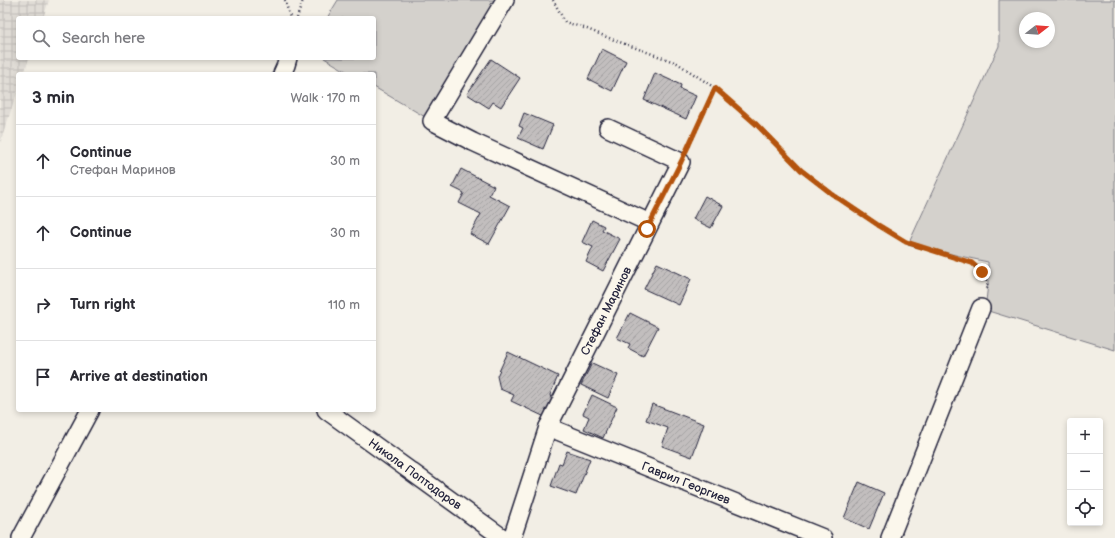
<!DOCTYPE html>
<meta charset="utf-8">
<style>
:root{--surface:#fff;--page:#f7f7f7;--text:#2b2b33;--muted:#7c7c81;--line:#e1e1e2}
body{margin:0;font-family:"Balsamiq Sans",sans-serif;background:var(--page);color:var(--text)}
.controls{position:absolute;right:12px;bottom:12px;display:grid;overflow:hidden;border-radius:4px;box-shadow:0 2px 6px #0003}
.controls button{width:36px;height:36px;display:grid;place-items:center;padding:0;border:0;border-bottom:1px solid var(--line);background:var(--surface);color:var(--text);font:20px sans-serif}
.compass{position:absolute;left:1019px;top:12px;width:36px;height:36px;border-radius:50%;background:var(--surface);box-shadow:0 2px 6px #0003;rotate:73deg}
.stop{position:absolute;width:12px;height:12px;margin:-9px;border:3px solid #b45309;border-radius:50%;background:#fff}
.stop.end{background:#b45309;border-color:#fff;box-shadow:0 1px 4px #0008}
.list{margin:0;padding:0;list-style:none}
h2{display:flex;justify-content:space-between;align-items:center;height:52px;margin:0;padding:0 16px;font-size:17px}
h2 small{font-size:13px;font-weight:400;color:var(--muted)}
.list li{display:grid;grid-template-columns:26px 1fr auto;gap:12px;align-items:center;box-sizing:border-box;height:72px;padding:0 16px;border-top:1px solid var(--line)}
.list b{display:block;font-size:15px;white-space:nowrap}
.list p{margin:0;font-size:13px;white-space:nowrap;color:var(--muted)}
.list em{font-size:13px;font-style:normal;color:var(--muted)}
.icon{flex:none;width:22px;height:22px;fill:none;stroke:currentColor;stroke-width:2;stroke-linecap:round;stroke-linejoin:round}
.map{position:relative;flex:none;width:1115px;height:538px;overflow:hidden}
.search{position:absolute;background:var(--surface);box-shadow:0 2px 6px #0003;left:16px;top:16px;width:360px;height:44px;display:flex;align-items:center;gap:10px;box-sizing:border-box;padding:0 14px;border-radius:4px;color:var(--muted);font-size:15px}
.panel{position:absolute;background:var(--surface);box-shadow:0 2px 6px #0003;left:16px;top:72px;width:360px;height:340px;border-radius:4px}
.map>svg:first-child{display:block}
.industrial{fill:url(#industrial-grid)}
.garden{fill:#d4d1cc;stroke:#7b7a84;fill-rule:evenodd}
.building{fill:url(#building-hatch);stroke:#22223b}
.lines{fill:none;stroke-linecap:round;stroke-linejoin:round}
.minor-casing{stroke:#22223b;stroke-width:20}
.path{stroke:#22223b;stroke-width:2.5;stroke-dasharray:1 3;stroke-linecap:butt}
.minor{stroke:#fbf7ec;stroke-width:17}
.route{stroke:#b45309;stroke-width:5}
.labels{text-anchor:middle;stroke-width:4;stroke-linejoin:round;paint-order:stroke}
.street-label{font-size:12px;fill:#22223b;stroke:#fbf7ec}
</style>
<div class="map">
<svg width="1115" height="538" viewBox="0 0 1115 538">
<defs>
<pattern id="industrial-grid" width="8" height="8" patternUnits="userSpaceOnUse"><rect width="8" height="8" fill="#e0dcd6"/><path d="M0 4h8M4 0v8" fill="none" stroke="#c0bcb9"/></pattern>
<pattern id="building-hatch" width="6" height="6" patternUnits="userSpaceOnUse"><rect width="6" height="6" fill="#c2bebe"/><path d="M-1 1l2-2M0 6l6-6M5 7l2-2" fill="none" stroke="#a6a3a4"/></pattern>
</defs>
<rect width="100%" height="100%" fill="#f2eee5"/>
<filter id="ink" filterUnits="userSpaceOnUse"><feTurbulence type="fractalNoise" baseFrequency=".025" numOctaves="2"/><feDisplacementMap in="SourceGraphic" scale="8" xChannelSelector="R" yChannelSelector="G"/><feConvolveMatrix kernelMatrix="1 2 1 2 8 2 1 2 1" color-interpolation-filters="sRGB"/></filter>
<g filter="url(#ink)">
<!-- industrial -->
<path class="industrial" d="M 0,0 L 49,0 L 43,18 L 18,18 L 18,58 L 29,58 L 24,74 L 18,74 L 18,90 L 0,143 Z"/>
<!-- garden -->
<g class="garden">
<path d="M 338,0 L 505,0 L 432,121 L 374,87 L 374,74 L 351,74 L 324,58 L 374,58 L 374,18 L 327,18 Z"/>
<path d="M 999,0 L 1115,0 L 1115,350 L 985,310 L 988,284 L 988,262 L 908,245 L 999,46 ZM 1025,18 L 1049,18 L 1049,42 L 1025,42 Z"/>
</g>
<!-- building -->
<g class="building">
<path d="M 602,49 L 626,61 L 612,91 L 588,79 Z"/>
<path d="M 491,59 L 520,78 L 501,107 L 493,102 L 489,108 L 467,94 Z"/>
<path d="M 655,73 L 681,85 L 680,89 L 696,96 L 686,119 L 644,100 Z"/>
<path d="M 524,113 L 553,125 L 543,149 L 518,138 L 523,128 L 519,126 Z"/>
<path d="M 461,169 L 494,186 L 489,195 L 510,206 L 489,244 L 470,234 L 481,214 L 459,203 L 464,193 L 452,187 Z"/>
<path d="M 705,196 L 723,206 L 711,228 L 693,219 Z"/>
<path d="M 592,220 L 604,226 L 602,230 L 620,239 L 603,271 L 586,262 L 593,247 L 582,242 Z"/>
<path d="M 657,263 L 691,279 L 679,305 L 644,289 Z"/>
<path d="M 630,313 L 658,327 L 643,356 L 628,348 L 630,344 L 617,338 Z"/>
<path d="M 508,352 L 558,376 L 550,395 L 552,401 L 545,417 L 511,401 L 514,395 L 500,389 L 497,376 Z"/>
<path d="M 592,363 L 618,375 L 608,398 L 581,385 Z"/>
<path d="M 592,395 L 617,407 L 603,438 L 584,429 L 589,417 L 583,414 Z"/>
<path d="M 652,404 L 704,424 L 692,457 L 662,446 L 668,428 L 646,420 Z"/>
<path d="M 567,451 L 590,459 L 576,495 L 551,486 L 559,463 L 562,464 Z"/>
<path d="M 859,482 L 884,493 L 869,529 L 844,518 Z"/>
</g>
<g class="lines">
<!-- minor casing -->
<g class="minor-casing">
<g id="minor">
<path d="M 505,0 L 432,121 L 473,142 L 650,223"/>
<path d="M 282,74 L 286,65 L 288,58"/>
<path d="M 326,410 L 503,538"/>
<path d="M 548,427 L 823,538"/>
<path d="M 21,538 L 90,410"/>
<path d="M 512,538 L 548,427 L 681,162 L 608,128"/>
<path d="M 890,538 L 981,308"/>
</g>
</g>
<!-- path -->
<g class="path">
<path d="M 285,0 L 290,18"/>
<path d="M 553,0 L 565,22 L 587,29 L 614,40 L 677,63 L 715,88 L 757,125 L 801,170 L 832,194 L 878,225 L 906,242 L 972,263 L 982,272 L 988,286 L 986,291"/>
<path d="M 297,18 L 303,0"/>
<path d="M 689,146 L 715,88"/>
</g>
<!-- minor -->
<use href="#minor" class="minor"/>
</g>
</g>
<g class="lines" filter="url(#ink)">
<!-- route -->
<path class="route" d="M 647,229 L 681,162 L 715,88 L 757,125 L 801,170 L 832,194 L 878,225 L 906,242 L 972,263 L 982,272"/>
</g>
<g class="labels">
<!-- street labels -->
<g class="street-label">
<text transform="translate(606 311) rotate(-63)" y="4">Стефан Маринов</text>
<text transform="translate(415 474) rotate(36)" y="4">Никола Поптодоров</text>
<text transform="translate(686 483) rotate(22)" y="4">Гаврил Георгиев</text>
</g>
</g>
</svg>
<div class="controls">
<button>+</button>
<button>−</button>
<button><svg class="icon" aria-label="locate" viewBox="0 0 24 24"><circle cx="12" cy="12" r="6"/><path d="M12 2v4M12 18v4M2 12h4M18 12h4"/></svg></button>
</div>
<svg class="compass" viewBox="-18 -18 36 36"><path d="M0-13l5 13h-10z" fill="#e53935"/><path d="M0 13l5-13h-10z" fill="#7c7c81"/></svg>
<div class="stop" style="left:647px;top:229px"></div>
<div class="stop end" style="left:982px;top:272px"></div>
<div class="search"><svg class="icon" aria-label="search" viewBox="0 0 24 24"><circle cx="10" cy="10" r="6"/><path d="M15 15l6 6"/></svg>Search here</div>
<section class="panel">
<h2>3 min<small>Walk · 170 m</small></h2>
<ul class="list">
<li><svg class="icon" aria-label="ahead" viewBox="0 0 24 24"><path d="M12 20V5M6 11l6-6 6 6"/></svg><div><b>Continue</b><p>Стефан Маринов</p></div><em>30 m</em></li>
<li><svg class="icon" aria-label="ahead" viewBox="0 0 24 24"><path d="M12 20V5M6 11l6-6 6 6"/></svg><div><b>Continue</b></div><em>30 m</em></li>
<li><svg class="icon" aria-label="right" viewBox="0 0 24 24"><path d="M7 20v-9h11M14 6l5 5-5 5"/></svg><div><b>Turn right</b></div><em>110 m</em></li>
<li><svg class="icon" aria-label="arrive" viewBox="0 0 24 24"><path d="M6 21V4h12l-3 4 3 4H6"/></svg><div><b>Arrive at destination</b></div></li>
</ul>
</section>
</div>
